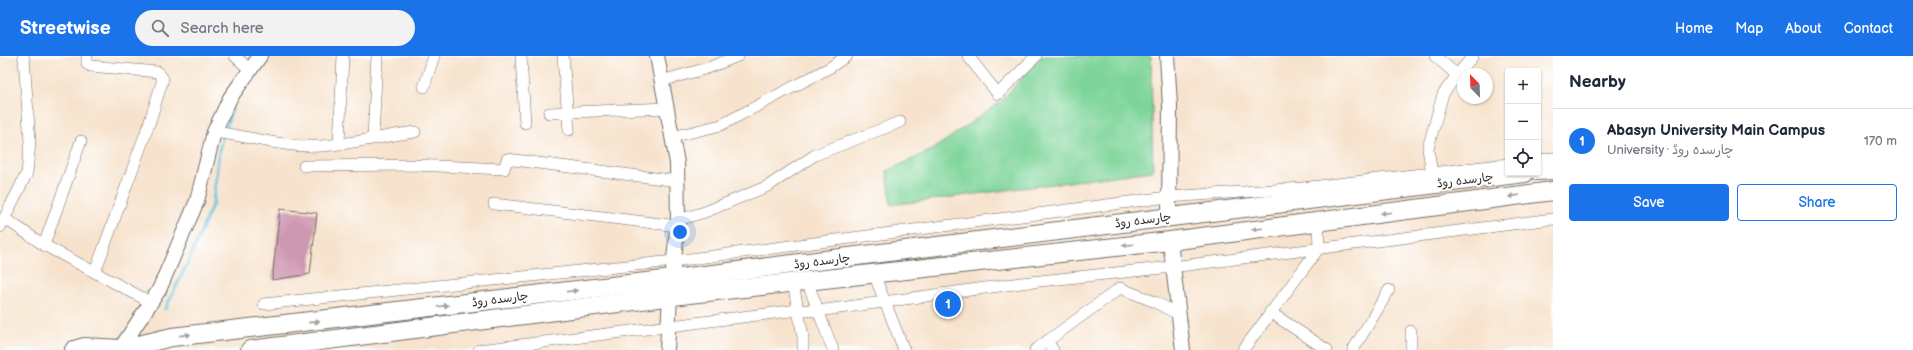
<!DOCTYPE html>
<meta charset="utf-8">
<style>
:root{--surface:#fff;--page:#f2f2f3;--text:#1f2937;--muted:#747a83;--line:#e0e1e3;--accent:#1a73e8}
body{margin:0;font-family:"Balsamiq Sans","Playpen Sans Arabic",sans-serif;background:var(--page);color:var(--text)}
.controls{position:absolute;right:12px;top:12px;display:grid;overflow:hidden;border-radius:4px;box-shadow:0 1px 3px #0004}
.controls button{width:36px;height:36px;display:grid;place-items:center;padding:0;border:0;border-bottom:1px solid var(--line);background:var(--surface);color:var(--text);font:20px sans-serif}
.compass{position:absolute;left:1457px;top:12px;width:36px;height:36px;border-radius:50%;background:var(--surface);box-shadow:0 1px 3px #0004;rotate:337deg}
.you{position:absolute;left:680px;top:176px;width:14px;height:14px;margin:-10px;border:3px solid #fff;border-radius:50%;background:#1a73e8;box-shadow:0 0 0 6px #1a73e833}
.badge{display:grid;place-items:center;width:26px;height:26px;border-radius:50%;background:var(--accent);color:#fff;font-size:13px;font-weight:700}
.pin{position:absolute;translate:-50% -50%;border:2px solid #fff;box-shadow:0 1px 4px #0006}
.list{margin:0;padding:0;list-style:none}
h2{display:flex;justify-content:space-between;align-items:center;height:52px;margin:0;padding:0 16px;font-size:17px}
h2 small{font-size:13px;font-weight:400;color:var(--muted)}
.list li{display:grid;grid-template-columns:26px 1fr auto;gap:12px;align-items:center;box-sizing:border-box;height:64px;padding:0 16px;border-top:1px solid var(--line)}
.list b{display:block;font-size:15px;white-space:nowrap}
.list p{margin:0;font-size:13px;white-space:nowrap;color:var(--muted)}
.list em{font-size:13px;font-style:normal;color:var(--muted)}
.actions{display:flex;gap:8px;padding:12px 16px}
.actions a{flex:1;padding:9px 0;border:1px solid var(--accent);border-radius:4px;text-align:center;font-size:14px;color:var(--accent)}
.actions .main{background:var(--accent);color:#fff}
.icon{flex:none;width:22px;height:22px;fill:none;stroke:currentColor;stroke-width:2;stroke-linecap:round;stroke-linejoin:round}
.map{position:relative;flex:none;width:1553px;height:294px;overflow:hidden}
header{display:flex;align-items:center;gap:24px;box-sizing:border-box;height:56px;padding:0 20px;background:var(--accent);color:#fff}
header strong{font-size:19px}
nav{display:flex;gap:22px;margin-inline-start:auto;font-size:14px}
.search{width:280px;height:36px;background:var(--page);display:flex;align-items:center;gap:10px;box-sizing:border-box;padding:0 14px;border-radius:22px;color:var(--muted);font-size:15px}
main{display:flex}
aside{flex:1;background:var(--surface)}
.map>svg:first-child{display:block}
.green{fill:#7cd498;stroke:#548062}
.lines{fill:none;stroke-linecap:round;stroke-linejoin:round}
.stream{stroke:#61c2df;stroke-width:3}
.building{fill:#cd98b1}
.minor-casing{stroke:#726b64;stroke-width:12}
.tertiary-casing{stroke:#726b64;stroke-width:16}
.trunk-casing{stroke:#726b64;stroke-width:20}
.minor{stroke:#fff;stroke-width:11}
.tertiary{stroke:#fff;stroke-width:14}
.trunk{stroke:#fff;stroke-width:18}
.oneway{fill:#a0a0a0}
.labels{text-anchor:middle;stroke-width:4;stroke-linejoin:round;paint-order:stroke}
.street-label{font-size:12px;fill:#2b2b2b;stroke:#fff}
</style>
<header>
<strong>Streetwise</strong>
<div class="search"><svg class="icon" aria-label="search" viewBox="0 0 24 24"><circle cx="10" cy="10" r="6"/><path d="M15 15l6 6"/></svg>Search here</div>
<nav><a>Home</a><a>Map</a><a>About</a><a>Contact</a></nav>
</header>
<main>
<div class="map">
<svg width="1553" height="294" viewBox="0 0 1553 294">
<rect width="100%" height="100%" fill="#fff"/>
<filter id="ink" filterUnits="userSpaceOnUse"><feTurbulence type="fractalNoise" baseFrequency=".025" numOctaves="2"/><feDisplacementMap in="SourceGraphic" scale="8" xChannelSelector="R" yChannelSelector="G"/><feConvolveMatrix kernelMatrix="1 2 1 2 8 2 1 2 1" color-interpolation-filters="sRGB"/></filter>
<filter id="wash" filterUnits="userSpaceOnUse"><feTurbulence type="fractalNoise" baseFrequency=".012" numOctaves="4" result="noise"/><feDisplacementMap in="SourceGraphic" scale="16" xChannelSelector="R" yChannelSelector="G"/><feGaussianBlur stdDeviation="0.9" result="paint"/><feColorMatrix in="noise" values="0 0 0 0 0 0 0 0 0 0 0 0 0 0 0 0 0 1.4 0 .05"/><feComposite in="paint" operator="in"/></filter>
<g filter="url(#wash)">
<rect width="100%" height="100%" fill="#f7e3cd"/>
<!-- green -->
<path class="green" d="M 1042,0 L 1151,0 L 1153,115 L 891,149 L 887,115 L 932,94 L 1000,46 Z"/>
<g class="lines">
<!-- stream -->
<g class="stream">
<path d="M 264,6 L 269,0"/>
<path d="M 225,75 L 232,53"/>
<path d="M 165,253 L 189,204 L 213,147 L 219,94 L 223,80"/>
</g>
</g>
<g id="blocks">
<!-- building -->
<path class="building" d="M 280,153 L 317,157 L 310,218 L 272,224 Z"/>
</g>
</g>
<g filter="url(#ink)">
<use href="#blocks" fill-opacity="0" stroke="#726b64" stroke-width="1"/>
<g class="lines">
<!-- minor casing -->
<g class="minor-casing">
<g id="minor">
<path d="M 87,0 L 87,8 L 90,10 L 158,16 L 163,23 L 149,68 L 95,216"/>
<path d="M 235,0 L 249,13"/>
<path d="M 521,0 L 525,67"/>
<path d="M 563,0 L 569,74"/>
<path d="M 968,0 L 998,38 L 1036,0"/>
<path d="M 1435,0 L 1457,19"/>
<path d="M 661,25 L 708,12 L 738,0"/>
<path d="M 424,31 L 434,0"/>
<path d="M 549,57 L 667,52"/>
<path d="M 214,76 C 249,80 285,92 321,90 C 352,88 384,80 415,76"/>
<path d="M 672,81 L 721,69 L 829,12 L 847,0"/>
<path d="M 373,82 L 377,0"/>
<path d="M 339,87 L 343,0"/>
<path d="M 1538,104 L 1553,102"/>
<path d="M 304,110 L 415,109 L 504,113 L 507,103 L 678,125"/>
<path d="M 1433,125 L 1428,92 L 1443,38 L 1457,19 L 1473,0"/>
<path d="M 494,148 L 678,170"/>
<path d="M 4,162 L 44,189 L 152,247"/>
<path d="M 678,164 L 705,156 L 768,130 L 815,99 L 900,66"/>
<path d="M 0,171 L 27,117 L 30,86 L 24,2 L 23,0"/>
<path d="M 44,189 L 81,85"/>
<path d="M 874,218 L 904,294"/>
<path d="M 807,225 L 833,294"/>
<path d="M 793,227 L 803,281 L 803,294"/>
<path d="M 264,248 L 674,205 L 1168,141 L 1302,132 L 1508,108"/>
<path d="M 1270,256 L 1327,294"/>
<path d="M 1047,285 L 1053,294"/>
<path d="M 479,294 L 798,254 L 818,255 L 1021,227 L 1172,211 L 1553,163"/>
<path d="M 1035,294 L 1120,232 L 1155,246 L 1178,258"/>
<path d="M 1243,294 L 1319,192 L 1318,166"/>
<path d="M 1353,294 L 1389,234"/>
<path d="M 1411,294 L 1411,275"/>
</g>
</g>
<!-- tertiary casing -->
<g class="tertiary-casing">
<g id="tertiary">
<path d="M 657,0 L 677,107 L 678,164 L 672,223"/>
<path d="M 1167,0 L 1170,49 L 1169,160"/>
<path d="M 1170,185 L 1183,294"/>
<path d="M 120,293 L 159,234 L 197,145 L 214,76 L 230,42 L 260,0"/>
<path d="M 667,294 L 670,241"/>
</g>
</g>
<!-- trunk casing -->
<g class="trunk-casing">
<g id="trunk">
<path d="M 1538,115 L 1553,114"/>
<path d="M 74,294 L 84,291 L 120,293"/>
<path d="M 117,294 L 172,281 L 672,223 L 1525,117"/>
<path d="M 250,294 L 689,238 L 1170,185 L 1553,135"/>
</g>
</g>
<!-- minor -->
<use href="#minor" class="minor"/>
<!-- tertiary -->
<use href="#tertiary" class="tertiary"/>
<!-- trunk -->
<use href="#trunk" class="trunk"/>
</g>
<!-- one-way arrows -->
<defs><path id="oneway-solid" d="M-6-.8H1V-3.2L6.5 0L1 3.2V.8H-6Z"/></defs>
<g class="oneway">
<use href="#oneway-solid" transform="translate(1514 140) rotate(172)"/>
<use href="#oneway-solid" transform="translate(1386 157) rotate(173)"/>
<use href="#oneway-solid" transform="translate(1257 173) rotate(173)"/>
<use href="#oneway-solid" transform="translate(1128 189) rotate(173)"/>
<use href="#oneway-solid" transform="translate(572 235) rotate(-6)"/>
<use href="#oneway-solid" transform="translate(443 250) rotate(-7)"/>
<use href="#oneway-solid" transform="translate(314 266) rotate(-6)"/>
<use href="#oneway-solid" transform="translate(185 279) rotate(-6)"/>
</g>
</g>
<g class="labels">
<!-- street labels -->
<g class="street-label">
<text transform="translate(1465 124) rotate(-7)" y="4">چارسدہ روڈ</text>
<text transform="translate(1143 164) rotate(-7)" y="4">چارسدہ روڈ</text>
<text transform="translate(822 205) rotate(-7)" y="4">چارسدہ روڈ</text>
<text transform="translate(500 243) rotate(-7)" y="4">چارسدہ روڈ</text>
</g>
</g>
</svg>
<div class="controls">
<button>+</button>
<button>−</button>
<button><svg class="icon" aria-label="locate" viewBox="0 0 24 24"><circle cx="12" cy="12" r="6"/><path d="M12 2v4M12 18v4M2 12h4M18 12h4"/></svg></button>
</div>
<svg class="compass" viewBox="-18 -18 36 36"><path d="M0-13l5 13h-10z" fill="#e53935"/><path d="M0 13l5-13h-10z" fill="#747a83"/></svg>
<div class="you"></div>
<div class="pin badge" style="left:948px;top:248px">1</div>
</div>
<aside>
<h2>Nearby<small></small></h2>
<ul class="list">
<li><span class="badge">1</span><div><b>Abasyn University Main Campus</b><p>University · چارسدہ روڈ</p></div><em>170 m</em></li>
</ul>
<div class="actions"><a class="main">Save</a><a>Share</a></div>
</aside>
</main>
